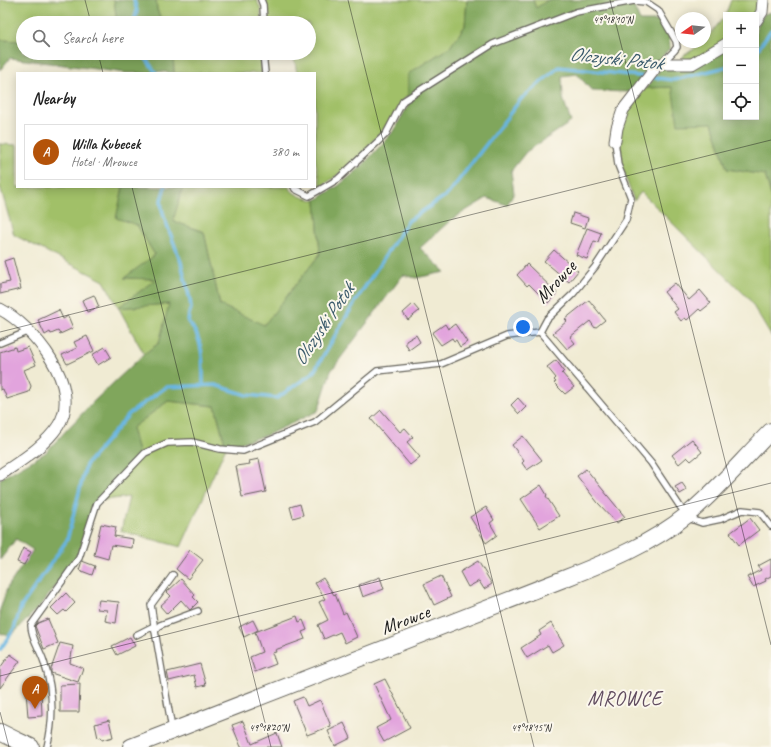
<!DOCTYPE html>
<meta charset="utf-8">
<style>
:root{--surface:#fff;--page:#f2f2f2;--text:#222;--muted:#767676;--line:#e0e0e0;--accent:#b45309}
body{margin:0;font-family:Caveat,sans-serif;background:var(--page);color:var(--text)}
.controls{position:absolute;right:12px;top:12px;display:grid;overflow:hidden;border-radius:0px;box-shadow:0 2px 10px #0003}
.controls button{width:36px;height:36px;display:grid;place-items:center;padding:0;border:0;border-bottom:1px solid var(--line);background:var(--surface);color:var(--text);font:20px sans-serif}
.compass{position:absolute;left:675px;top:12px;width:36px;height:36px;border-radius:50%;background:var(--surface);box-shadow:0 2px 10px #0003;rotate:256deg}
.you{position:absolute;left:523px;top:327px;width:14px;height:14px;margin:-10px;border:3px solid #fff;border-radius:50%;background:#1a73e8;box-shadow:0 0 0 6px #1a73e833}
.badge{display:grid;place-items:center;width:26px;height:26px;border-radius:50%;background:var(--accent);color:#fff;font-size:13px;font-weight:700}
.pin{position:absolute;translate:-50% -33px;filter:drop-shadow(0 1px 2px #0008)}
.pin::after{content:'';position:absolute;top:21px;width:14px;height:12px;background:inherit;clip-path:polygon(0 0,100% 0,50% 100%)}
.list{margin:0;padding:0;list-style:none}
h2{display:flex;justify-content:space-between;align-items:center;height:52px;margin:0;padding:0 16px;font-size:17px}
h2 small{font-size:13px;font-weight:400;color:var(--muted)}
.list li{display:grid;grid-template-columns:26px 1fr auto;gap:12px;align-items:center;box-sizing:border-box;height:56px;margin:0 8px 8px;padding:0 8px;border:1px solid var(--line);border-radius:0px}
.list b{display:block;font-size:15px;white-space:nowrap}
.list p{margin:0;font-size:13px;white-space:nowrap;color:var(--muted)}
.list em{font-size:13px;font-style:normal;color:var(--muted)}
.icon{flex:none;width:22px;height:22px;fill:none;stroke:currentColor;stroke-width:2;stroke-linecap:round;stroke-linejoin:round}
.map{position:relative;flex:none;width:771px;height:747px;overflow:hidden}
.search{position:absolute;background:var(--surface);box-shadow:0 2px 10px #0003;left:16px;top:16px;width:300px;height:44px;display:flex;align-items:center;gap:10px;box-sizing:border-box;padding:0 14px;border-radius:22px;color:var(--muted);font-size:15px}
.panel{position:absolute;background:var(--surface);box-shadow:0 2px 10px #0003;left:16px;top:72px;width:300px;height:116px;border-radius:0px}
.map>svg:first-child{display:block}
.green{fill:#a1c068;stroke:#5e6e42}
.forest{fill:#80a65c;stroke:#4e613c}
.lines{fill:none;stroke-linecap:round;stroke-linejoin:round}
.stream{stroke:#68b6e2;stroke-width:3.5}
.building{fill:#e2a4dd}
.lane-casing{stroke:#66645c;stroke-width:8}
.street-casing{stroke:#66645c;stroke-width:13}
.secondary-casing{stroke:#66645c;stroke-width:18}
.lane{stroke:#fff;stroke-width:5.5}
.street{stroke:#fff;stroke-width:11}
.secondary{stroke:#fff;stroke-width:16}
.ticks{fill:none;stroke:#1c1c1c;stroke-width:1;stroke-opacity:0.45}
.labels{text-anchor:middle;stroke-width:4;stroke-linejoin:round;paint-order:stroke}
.street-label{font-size:19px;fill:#1c1c1c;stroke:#fbf7ec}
.water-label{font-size:20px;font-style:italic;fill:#3a5a6b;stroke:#fbf7ec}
.neighbourhood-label{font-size:20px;letter-spacing:1px;fill:#614c60;stroke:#fbf7ec}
.ticks-label{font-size:10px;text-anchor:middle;fill:#1c1c1c;stroke:#fbf7ec;stroke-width:4;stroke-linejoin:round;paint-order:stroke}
</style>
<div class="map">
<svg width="771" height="747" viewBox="0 0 771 747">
<rect width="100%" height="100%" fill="#fbf7ec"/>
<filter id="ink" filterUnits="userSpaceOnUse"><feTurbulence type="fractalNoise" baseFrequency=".025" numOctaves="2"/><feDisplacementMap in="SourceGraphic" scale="8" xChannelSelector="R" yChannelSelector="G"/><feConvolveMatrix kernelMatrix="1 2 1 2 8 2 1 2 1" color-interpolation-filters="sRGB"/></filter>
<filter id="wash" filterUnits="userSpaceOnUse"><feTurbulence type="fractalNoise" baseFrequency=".012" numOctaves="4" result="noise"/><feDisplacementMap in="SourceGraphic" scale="16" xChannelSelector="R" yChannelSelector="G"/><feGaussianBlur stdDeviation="0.9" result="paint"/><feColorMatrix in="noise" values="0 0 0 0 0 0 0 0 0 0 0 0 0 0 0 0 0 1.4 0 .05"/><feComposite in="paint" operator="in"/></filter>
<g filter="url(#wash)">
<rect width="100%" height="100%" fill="#f0ebd3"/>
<!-- green -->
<g class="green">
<path d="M 0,0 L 114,0 L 117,23 L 23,23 L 23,41 L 0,40 Z"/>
<path d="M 156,0 L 257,0 L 261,10 L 261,23 L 163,23 L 157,10 Z"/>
<path d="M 266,0 L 467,0 L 465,26 L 450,47 L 408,74 L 408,94 L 383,130 L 351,165 L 321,187 L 315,159 L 315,73 L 297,73 L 293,53 L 309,53 L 309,23 L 268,23 Z"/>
<path d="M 533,0 L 548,0 L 536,8 Z"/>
<path d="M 731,0 L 759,0 L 754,15 L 726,15 L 726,40 L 696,59 L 683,61 L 683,56 L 705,42 L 705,40 L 725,16 Z"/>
<path d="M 173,53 L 261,53 L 262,73 L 174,73 Z"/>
<path d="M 672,87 L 712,123 L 727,169 L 765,175 L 771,195 L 771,336 L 749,299 L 641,192 L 634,201 C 625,174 608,140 625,112 C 631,103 639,96 646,88 Z"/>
<path d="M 0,144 L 17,145 L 17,187 L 123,187 L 117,218 L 137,225 L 155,255 L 125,278 L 156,279 L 119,307 L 170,304 L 159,343 L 144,354 L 104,281 L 14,235 L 0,186 Z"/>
<path d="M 183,187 L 289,187 C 294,196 306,199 316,200 L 320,254 L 264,326 L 220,305 L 204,232 L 172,221 Z"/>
<path d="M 168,401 L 215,406 L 226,447 L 181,547 L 121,531 L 129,497 L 96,501 L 139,456 L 132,428 Z"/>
</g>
<!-- forest -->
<g class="forest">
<path d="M 114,0 L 156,0 L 157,10 L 163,23 L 117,23 Z"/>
<path d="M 467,0 L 533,0 L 536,8 L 548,0 L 631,0 L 640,21 L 660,21 L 669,35 L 670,48 L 660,59 L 644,73 L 630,92 L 592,91 L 577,74 L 562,76 L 563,98 L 571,122 L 526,152 L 511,171 L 514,193 L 507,205 L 487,198 L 452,219 L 420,248 L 445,272 L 416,278 L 403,275 L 331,371 L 318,411 L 267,435 L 226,447 L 215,406 L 168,401 L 132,428 L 139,456 L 96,501 L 78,557 L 42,604 L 10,637 L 0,633 L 0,610 L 7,588 L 33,550 L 16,539 L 0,560 L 0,479 L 45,453 L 92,403 L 144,354 L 159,343 L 169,304 L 118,308 L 156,279 L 124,278 L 155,255 L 137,225 L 116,218 L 123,187 L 183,187 L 173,221 L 204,232 L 220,305 L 264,325 L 320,254 L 316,200 L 338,186 L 359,169 L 392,133 L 408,106 L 408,74 L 450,47 L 465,26 Z"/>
<path d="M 771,12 L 771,195 L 765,175 L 727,169 L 712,123 L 678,124 L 672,87 L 646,88 L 661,68 L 726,48 L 726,117 L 756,117 L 756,28 L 764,14 Z"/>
<path d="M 0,40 L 23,41 L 23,53 L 173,53 L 174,73 L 154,71 L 154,73 L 126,73 L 10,58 L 0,70 Z"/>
</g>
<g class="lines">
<!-- stream -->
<g class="stream">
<path d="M 133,23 L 137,11 L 134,0"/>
<path d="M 756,52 L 771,30"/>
<path d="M 142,53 L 156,73"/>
<path d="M 165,187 L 161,200 L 162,209 L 164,217 L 181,262 L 190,300 L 191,308 L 189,314 L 188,322 C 204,337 203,365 203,386"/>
<path d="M 0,650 L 14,629 L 21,607 L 67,540 L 86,465 L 129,414 L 166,387 L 215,385 L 247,395 L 277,398 L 313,373 L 355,302 L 408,221 L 448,194 L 521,99 L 559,67 L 674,80 L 726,67"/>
</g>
</g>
<g id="blocks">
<!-- building -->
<g class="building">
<path d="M 573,213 L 588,218 L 585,228 L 570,223 Z"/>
<path d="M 587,228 L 601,233 L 598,242 L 594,241 L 587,259 L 576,255 Z"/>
<path d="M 554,250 L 578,271 L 569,282 L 544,261 Z"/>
<path d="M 13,258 L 21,289 L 0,294 L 0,284 L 10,282 L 4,261 Z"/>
<path d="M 527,264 L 557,293 L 548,303 L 529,284 L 527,286 L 517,275 Z"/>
<path d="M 675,283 L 689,300 L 700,290 L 711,303 L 701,311 L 699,309 L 687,320 L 685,318 L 681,321 L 674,312 L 678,309 L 664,292 Z"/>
<path d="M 94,295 L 99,307 L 87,312 L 82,300 Z"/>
<path d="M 589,300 L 605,320 L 595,328 L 590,321 L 570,337 L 575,343 L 567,349 L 553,333 L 567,321 L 565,319 Z"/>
<path d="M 413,304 L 419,311 L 408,320 L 403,313 Z"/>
<path d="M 59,310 L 63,319 L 68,316 L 73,328 L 60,334 L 58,331 L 51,334 L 50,332 L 45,335 L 38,320 Z"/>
<path d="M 445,324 L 448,329 L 455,324 L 467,342 L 460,347 L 456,340 L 454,341 L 452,338 L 441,345 L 432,333 Z"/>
<path d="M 416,335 L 420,342 L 409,350 L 406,345 L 406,341 Z"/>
<path d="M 87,336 L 94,351 L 67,364 L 62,355 L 77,348 L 74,342 Z"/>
<path d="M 15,347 L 16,351 L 28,347 L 36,365 L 24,370 L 31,386 L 29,392 L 7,399 L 3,389 L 0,390 L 0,352 Z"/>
<path d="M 105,347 L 111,357 L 98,365 L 92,355 Z"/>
<path d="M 556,360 L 564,371 L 561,374 L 562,373 L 574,387 L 565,394 L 554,383 L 556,382 L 554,380 L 556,378 L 547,367 Z"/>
<path d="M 518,398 L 526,407 L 519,414 L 511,405 Z"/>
<path d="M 381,410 L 400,432 L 405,428 L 413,437 L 407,442 L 420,457 L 410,465 L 371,419 Z"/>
<path d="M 523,436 L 542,460 L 527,470 L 522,463 L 524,461 L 512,445 Z"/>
<path d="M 692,439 L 702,452 L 691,461 L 687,457 L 679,464 L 672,455 Z"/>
<path d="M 259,459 L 266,492 L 242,497 L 236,466 L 250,464 L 249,461 Z"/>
<path d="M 586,469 L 625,517 L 617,523 L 598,503 L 577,476 Z"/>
<path d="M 682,483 L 687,490 L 680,494 L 675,487 Z"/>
<path d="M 541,485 L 547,495 L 546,496 L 559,516 L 540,528 L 521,499 Z"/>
<path d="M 300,504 L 303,515 L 293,518 L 290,507 Z"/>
<path d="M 486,507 L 494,520 L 490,523 L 497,535 L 486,543 L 470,517 Z"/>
<path d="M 750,518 L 759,530 L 739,545 L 730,533 Z"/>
<path d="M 101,524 L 116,527 L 114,536 L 133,539 L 132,548 L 111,545 L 108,559 L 94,555 Z"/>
<path d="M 23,548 L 31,552 L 24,565 L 17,562 Z"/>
<path d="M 190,550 L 203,560 L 188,579 L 176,569 Z"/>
<path d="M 771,559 L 771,576 L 765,579 L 766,581 L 753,587 L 747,577 L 761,570 L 758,566 Z"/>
<path d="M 82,561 L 95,566 L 92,575 L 79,570 Z"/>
<path d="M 478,561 L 492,584 L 484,589 L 479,581 L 468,587 L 460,572 Z"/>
<path d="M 441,576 L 451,597 L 434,605 L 424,584 Z"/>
<path d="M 380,577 L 384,589 L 363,597 L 359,585 Z"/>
<path d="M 323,578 L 334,595 L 335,594 L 343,614 L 346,612 L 357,637 L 345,643 L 340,632 L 324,639 L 318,625 L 328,620 L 319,602 L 325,599 L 315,583 Z"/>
<path d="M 181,579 L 195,595 L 193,597 L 198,602 L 190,610 L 181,600 L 167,614 L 160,606 L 171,596 L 167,592 Z"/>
<path d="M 66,593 L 75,603 L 66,612 L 64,610 L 58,615 L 51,608 Z"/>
<path d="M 99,600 L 119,602 L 116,623 L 105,621 L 107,610 L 97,609 Z"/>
<path d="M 297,616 L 299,622 L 303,620 L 307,630 L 302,632 L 305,639 L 275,650 L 276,652 L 272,653 L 276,664 L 255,672 L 250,657 L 262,652 L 255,632 Z"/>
<path d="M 48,619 L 58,643 L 44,649 L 35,626 L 38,623 Z"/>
<path d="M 253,620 L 258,630 L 244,637 L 239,627 Z"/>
<path d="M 551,623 L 564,645 L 552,652 L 548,645 L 527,658 L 521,648 L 541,635 L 539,631 Z"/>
<path d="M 130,637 L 135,646 L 117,655 L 112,646 Z"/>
<path d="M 60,643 L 73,646 L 70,663 L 83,668 L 78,682 L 51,673 L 51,669 Z"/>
<path d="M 10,654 L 20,661 L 0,688 L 0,668 Z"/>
<path d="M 200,664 L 206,685 L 197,687 L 194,675 L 169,681 L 167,672 Z"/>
<path d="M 385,679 L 410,728 L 384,742 L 376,728 L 391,720 L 374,684 Z"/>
<path d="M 80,684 L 79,712 L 60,712 L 60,685 Z"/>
<path d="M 41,689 L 42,716 L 28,717 L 26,691 Z"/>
<path d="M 303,697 L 307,706 L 320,700 L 331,726 L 307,735 L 293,701 Z"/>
<path d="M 109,720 L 113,737 L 102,740 L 101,737 L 98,738 L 95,724 Z"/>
<path d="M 243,721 L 252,744 L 277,733 L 282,747 L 241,747 L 232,725 Z"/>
<path d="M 344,723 L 351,738 L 335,746 L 328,731 Z"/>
</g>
</g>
</g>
<g filter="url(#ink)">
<use href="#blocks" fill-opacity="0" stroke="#66645c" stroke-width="1"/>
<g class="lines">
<!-- lane casing -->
<g class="lane-casing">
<g id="lane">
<path d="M 261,0 L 263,5 L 264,23"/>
<path d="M 263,53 L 265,73"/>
<path d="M 615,141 L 618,165 L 631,198 L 626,220 L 595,267 L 573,294 L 547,319 L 540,332 L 651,463 L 681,508 L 691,519 L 702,523 L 721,519 L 742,510 L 760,512 L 771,526"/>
<path d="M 294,187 L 295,189 L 309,196 L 338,179 L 386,134 L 403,101 L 493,44 L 576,12 L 634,1 L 646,2 L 658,10 L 676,41 L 677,47 L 674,51 L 662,63"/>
<path d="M 0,343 L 29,331"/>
<path d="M 155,631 L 151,605 L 173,575"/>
<path d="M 136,635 L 154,626"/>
<path d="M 172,729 L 155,631 L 160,625 L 198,611"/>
<path d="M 47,747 C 54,719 53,689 44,662 C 40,649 31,638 31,625 L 79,558 L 97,503 L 145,453 L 167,443 L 192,442 L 220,449 L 243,451 L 315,422 L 377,371 L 441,364 L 507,336 L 540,332"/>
</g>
</g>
<!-- street casing -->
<g class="street-casing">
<g id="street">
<path d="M 756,21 L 762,12 L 763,0"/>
<path d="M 661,64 L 692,64 L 726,44"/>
<path d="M 615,141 L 617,128 L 623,110 L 654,70"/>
<path d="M 0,309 C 33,326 84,387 58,426 C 44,447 20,461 0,475"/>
</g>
</g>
<!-- secondary casing -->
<g class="secondary-casing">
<g id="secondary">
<path d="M 0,732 L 16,740 L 31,747"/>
<path d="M 131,747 L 566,578 C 609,561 651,544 687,515 C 718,490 743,459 771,431"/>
</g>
</g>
<!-- lane -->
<use href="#lane" class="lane"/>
<!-- street -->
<use href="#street" class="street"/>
<!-- secondary -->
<use href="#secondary" class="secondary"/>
</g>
</g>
<!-- ticks -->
<path class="ticks" d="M 85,0 L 91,23M 348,0 L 534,747M 610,0 L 771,645M 98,53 L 103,73M 132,187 L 271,747M 0,332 L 771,140M 0,676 L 771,483M 0,712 L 9,747"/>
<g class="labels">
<!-- street labels -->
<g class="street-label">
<text transform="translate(555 281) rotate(-47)" y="7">Mrowce</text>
<text transform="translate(405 619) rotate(-21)" y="7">Mrowce</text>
</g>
<!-- water labels -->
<g class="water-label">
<text transform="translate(616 58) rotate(6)" y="7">Olczyski Potok</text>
<text transform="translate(323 324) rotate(-56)" y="7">Olczyski Potok</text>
</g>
<!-- neighbourhood labels -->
<g class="neighbourhood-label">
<text x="625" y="705">MROWCE</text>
</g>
</g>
<g class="ticks-label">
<text x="613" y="23">49°18'10"N</text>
<text x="269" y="731">49°18'20"N</text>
<text x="531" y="731">49°18'15"N</text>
</g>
</svg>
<div class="controls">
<button>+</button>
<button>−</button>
<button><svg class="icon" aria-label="locate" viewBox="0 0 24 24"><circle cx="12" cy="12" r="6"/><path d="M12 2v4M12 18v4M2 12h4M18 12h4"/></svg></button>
</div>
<svg class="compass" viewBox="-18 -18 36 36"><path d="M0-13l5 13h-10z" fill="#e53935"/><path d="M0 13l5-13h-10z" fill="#767676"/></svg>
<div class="you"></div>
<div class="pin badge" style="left:35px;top:709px">A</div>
<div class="search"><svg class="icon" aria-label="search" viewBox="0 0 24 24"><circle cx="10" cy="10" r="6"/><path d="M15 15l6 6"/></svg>Search here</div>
<section class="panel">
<h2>Nearby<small></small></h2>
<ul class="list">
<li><span class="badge">A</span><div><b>Willa Kubecek</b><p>Hotel · Mrowce</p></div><em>380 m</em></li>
</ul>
</section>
</div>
